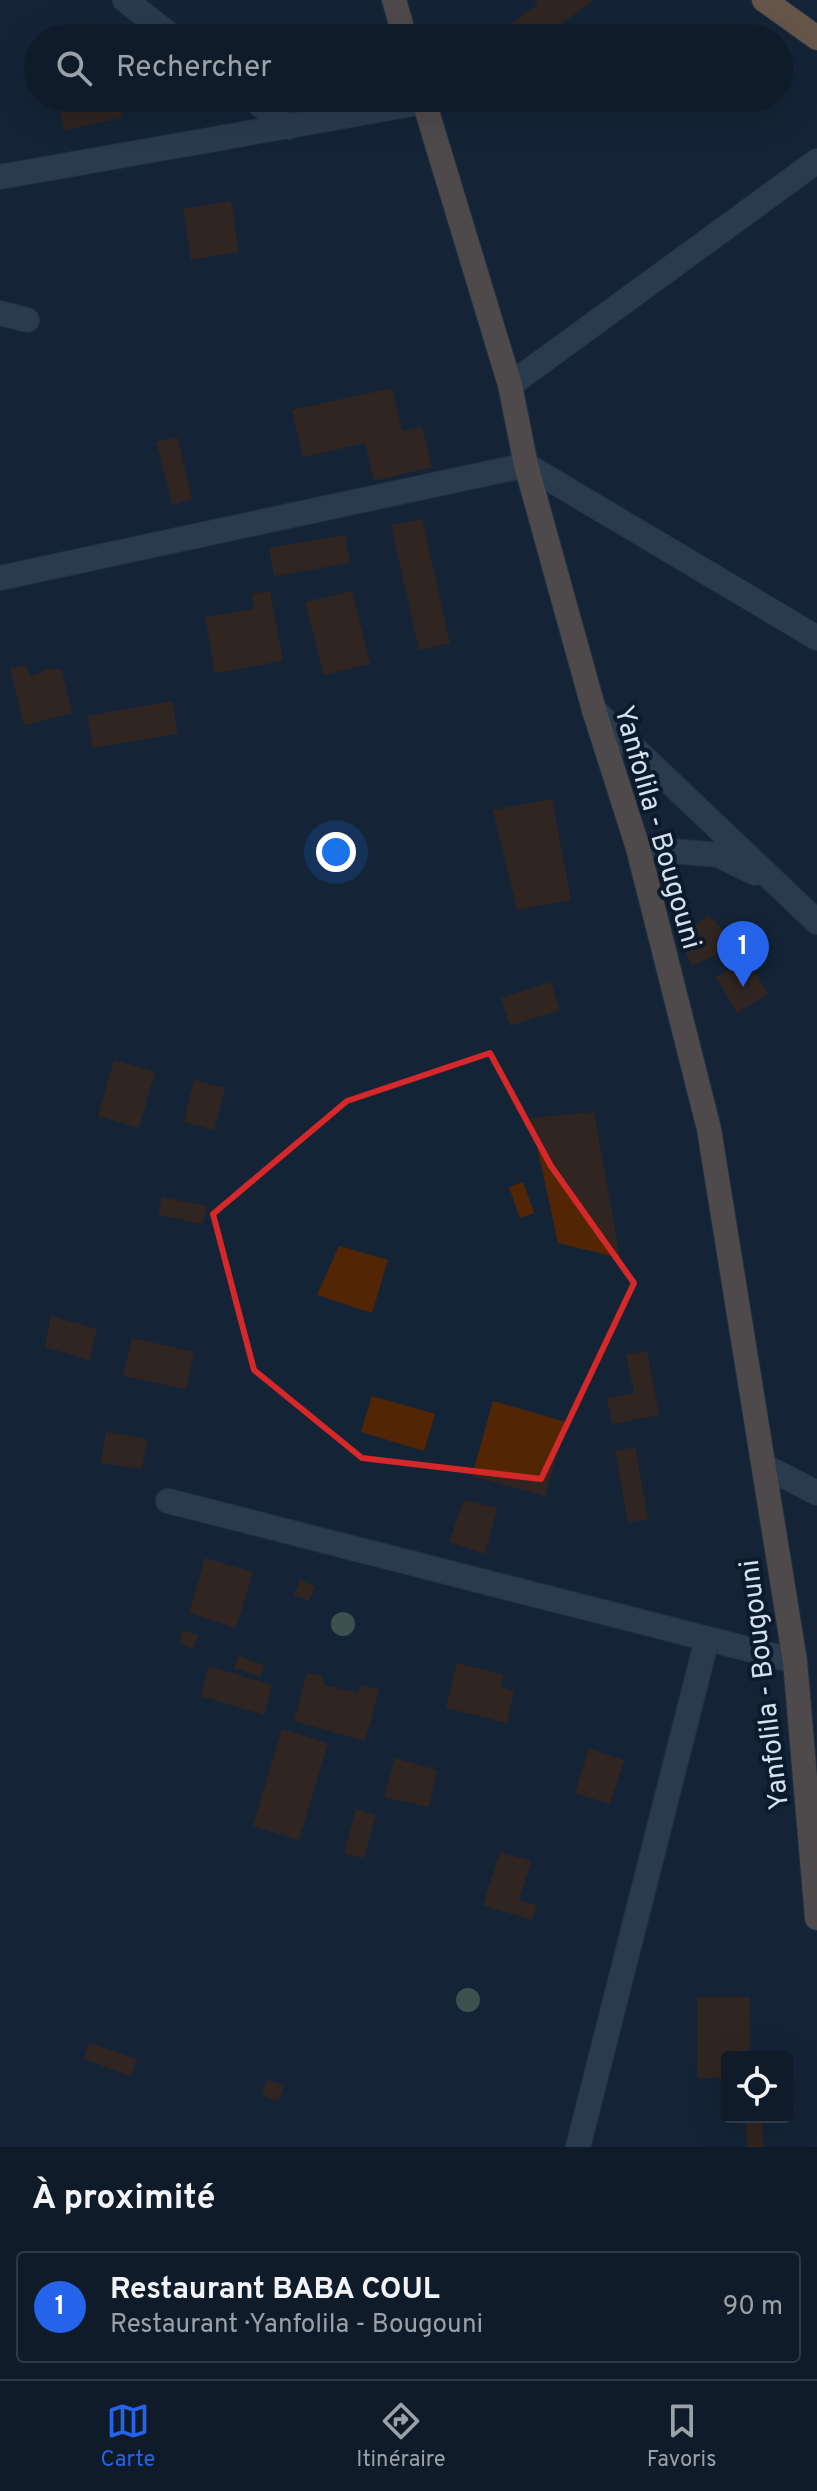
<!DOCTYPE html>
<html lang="fr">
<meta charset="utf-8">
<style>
:root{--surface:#0f1b29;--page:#1d2835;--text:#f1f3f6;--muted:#9ba1a8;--line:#2f3946;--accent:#2563eb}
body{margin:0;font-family:Overpass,sans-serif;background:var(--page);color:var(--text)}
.controls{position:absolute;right:24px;bottom:24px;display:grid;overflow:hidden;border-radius:8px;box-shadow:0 8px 32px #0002}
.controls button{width:72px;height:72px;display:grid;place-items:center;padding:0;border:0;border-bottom:2px solid var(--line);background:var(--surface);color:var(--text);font:40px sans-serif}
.you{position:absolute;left:336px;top:852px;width:28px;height:28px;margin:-20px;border:6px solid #fff;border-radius:50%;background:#1a73e8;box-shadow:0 0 0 12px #1a73e833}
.badge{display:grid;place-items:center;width:52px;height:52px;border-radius:50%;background:var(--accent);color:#fff;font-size:26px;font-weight:700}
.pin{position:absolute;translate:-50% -66px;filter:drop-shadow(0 2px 4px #0008)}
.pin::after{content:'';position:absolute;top:42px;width:28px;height:24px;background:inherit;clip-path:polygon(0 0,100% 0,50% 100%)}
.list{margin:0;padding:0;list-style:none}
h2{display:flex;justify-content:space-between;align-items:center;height:104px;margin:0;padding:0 32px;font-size:34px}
h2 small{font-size:26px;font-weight:400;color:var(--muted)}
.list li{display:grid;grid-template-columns:52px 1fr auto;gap:24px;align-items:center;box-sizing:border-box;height:112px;margin:0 16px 16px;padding:0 16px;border:2px solid var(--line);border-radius:8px}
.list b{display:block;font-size:30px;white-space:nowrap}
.list p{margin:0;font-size:26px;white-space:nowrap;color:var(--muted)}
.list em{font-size:26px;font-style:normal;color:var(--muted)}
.icon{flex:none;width:44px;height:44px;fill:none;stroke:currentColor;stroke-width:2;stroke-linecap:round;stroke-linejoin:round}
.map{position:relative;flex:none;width:817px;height:2147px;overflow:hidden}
.search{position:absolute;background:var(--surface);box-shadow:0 8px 32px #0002;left:24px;right:24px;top:24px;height:88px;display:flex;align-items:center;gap:20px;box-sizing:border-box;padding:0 28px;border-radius:44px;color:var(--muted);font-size:30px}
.sheet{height:232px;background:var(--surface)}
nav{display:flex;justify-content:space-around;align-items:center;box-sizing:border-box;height:112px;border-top:2px solid var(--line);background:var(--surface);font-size:22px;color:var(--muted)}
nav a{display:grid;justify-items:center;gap:4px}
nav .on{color:var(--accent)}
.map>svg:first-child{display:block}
.building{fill:#522605}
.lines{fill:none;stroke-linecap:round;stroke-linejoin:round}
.minor-casing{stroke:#344050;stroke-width:26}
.major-casing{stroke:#344050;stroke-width:26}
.highway-casing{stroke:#344050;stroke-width:26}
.minor{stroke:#45576c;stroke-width:24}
.major{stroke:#957965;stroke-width:24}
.highway{stroke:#cb9061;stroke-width:24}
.tree{fill:#6b8b6c}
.marked{fill:none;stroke:#d62828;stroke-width:6;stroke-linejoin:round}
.labels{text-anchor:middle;stroke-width:8;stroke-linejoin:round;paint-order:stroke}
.street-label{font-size:28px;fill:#d6e1ed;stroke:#0b1b2d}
</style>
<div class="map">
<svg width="817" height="2147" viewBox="0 0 817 2147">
<rect width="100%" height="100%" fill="#142437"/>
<!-- building -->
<g class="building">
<path d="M 535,0 L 594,0 L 562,23 L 573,38 L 500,38 L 498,34 L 538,4 Z"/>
<path d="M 79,98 L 118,98 L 122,118 L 64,130 L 58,102 Z"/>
<path d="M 231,201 L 239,252 L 191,260 L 183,209 Z"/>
<path d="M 392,388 L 402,431 L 422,426 L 432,467 L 374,481 L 365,443 L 303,457 L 292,410 Z"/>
<path d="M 177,437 L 192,499 L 172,505 L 156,442 Z"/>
<path d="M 422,519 L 450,643 L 419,650 L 391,525 Z"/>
<path d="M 345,535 L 350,563 L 274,576 L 269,548 Z"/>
<path d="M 270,591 L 283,661 L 215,673 L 205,617 L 254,609 L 252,594 Z"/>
<path d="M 352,591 L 370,664 L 324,675 L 305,602 Z"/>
<path d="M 26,665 L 30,677 L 49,669 L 61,669 L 72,713 L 24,725 L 10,668 Z"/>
<path d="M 172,701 L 178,734 L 93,748 L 87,716 Z"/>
<path d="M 552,799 L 571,900 L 517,910 L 493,810 Z"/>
<path d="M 708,915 L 738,944 L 692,966 L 678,933 L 693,927 Z"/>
<path d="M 747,959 L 768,994 L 737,1013 L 716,977 Z"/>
<path d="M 551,982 L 560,1010 L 510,1026 L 501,998 Z"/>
<path d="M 114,1060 L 155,1072 L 139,1128 L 98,1116 Z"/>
<path d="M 194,1080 L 225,1088 L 214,1130 L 184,1122 Z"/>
<path d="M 594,1112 L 620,1258 L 558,1243 L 531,1118 Z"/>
<path d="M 523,1182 L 534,1213 L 520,1218 L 509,1187 Z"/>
<path d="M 162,1197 L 207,1206 L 203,1224 L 158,1215 Z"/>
<path d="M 339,1246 L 388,1260 L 372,1313 L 317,1295 Z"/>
<path d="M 51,1316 L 97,1329 L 89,1360 L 45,1347 Z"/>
<path d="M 132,1338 L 194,1352 L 186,1389 L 123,1376 Z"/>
<path d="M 647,1351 L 659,1415 L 612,1424 L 607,1398 L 634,1393 L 626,1354 Z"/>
<path d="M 372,1396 L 435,1414 L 424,1451 L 361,1432 Z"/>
<path d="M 493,1401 L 566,1422 L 545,1496 L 472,1476 Z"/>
<path d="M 106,1432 L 147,1439 L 142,1469 L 101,1463 Z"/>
<path d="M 635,1447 L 648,1519 L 628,1522 L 615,1451 Z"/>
<path d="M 464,1500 L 497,1508 L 485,1554 L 449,1542 Z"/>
<path d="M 205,1558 L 253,1572 L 236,1628 L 189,1613 Z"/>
<path d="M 300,1580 L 315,1587 L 309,1601 L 294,1595 Z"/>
<path d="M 183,1630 L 198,1635 L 193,1649 L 179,1643 Z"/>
<path d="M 238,1656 L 264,1665 L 260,1677 L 234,1668 Z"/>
<path d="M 457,1663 L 504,1675 L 501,1687 L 514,1691 L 507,1723 L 446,1708 Z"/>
<path d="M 209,1666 L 272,1685 L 264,1715 L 201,1696 Z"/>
<path d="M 307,1673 L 321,1676 L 324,1685 L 358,1693 L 361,1685 L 379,1690 L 365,1741 L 294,1721 Z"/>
<path d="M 282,1729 L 328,1743 L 299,1840 L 253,1826 Z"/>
<path d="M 589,1749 L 624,1760 L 610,1804 L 575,1793 Z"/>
<path d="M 395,1758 L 437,1770 L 429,1807 L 384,1797 Z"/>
<path d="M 356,1809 L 376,1815 L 364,1858 L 344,1853 Z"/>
<path d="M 500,1852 L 531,1861 L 519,1900 L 537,1905 L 532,1920 L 483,1905 Z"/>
<path d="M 697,1997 L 750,1997 L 749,2057 L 727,2057 L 727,2078 L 697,2078 Z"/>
<path d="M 89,2043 L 137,2059 L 131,2076 L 84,2059 Z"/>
<path d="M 267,2080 L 284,2085 L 279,2101 L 262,2095 Z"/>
<path d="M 745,2117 L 761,2117 L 764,2147 L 747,2147 Z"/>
</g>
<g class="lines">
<!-- minor casing -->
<g class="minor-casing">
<g id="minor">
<path d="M 125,0 L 174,38"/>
<path d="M 252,98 L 288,127"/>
<path d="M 0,177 L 424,102"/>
<path d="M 0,313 L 27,320"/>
<path d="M 510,385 L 817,161"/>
<path d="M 0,578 L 526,465 L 817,638"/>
<path d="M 594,710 L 817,922"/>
<path d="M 638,848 L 718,855 L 755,873"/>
<path d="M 764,1466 L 817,1493"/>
<path d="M 168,1501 L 795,1661"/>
<path d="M 578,2147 L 707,1639"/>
</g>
</g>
<!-- major casing -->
<g class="major-casing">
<g id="major">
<path d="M 394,0 L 405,38"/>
<path d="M 423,98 L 510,385 L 526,465 L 594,710 L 638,848 L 709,1129 L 795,1661 L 817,1918"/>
</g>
</g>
<!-- highway casing -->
<g class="highway-casing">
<path id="highway" d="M 764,0 L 817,38"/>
</g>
<!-- minor -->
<use href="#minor" class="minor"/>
<!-- major -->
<use href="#major" class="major"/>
<!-- highway -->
<use href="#highway" class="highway"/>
</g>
<!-- trees -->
<g class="tree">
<circle cx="343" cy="1624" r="12"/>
<circle cx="468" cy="2000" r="12"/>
</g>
<!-- marked area -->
<path d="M0 0H817V2147H0ZM 490,1053 L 551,1166 L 634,1283 L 541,1479 L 362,1458 L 254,1370 L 213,1214 L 347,1101 Z" fill="#142437" fill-opacity=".55" fill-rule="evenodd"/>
<path class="marked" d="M 490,1053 L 551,1166 L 634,1283 L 541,1479 L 362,1458 L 254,1370 L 213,1214 L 347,1101 Z"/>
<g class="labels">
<!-- street labels -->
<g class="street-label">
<text transform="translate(659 827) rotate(74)" y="10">Yanfolila - Bougouni</text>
<text transform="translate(763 1685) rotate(-97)" y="10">Yanfolila - Bougouni</text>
</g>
</g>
</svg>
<div class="controls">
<button><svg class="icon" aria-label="locate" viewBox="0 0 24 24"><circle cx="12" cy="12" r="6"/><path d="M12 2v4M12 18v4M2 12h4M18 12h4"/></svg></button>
</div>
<div class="you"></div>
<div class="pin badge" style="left:743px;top:987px">1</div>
<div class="search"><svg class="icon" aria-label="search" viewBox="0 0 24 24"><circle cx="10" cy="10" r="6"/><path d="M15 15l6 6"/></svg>Rechercher</div>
</div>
<section class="sheet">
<h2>À proximité<small></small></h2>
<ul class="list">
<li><span class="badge">1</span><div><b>Restaurant BABA COUL</b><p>Restaurant · Yanfolila - Bougouni</p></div><em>90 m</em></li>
</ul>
</section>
<nav>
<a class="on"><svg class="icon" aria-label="map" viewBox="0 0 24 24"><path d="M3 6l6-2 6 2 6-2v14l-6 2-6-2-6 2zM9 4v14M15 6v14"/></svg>Carte</a>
<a><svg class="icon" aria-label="directions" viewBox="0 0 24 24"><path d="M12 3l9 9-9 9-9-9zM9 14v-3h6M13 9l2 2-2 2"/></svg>Itinéraire</a>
<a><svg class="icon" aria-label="saved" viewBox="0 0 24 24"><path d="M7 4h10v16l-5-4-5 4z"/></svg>Favoris</a>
</nav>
